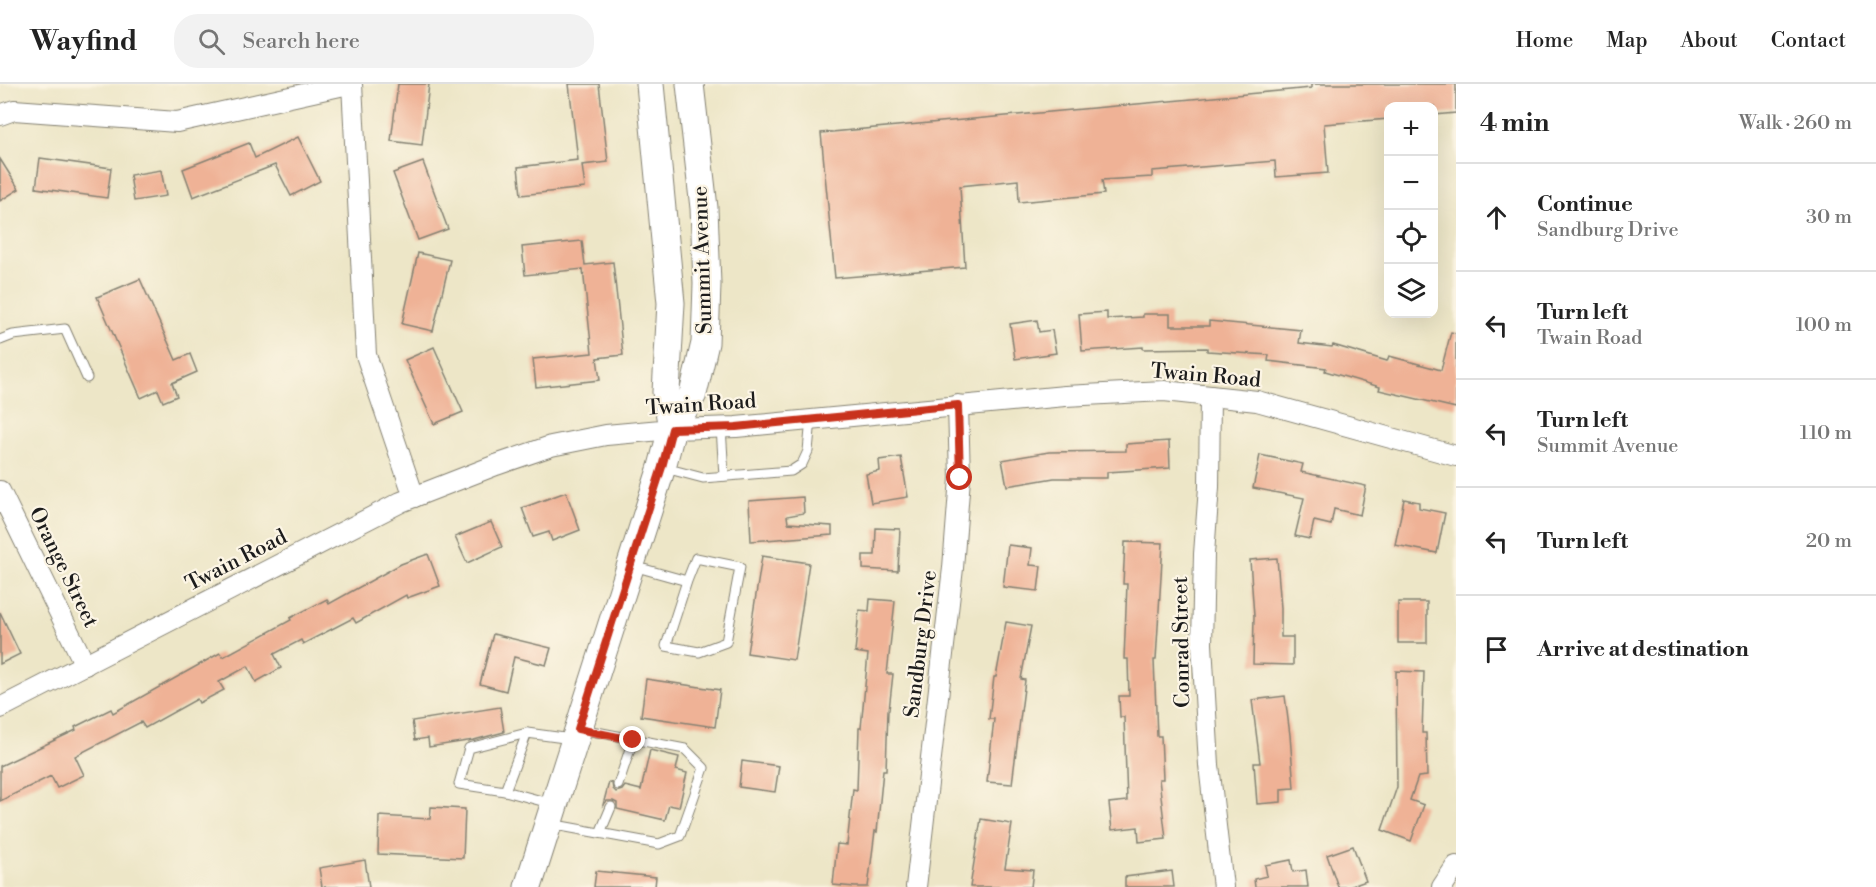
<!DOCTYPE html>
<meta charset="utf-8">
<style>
:root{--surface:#fff;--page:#f2f2f2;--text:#222;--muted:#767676;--line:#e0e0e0}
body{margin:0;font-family:"Libre Bodoni",serif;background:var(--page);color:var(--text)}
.controls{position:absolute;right:18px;top:18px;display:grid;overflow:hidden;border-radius:12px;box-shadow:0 6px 24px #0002}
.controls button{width:54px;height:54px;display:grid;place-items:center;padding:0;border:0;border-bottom:2px solid var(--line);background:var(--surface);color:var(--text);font:30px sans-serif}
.stop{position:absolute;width:18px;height:18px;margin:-14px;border:4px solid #c8321e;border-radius:50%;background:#fff}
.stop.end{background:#c8321e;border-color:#fff;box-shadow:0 2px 6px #0008}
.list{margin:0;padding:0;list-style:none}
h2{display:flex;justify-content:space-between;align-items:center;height:78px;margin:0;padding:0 24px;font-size:26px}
h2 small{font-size:20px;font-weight:400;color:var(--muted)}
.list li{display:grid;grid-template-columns:39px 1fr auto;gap:18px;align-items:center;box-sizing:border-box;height:108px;padding:0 24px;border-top:2px solid var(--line)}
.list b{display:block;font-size:22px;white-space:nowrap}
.list p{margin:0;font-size:20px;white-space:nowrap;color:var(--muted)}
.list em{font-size:20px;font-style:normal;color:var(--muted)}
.icon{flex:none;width:33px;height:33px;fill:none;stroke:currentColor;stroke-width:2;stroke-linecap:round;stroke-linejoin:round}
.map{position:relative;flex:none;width:1456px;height:803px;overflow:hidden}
header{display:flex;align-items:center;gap:36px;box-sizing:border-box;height:84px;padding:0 30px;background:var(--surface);border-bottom:2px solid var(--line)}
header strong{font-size:28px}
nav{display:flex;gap:33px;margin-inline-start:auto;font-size:21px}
.search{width:420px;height:54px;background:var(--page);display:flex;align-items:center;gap:15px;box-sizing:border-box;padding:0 21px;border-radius:24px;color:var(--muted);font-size:22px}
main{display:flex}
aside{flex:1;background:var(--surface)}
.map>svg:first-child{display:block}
.building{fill:#efb296}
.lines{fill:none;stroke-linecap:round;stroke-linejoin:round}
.lane-casing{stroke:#848172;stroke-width:11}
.street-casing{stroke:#848172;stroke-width:22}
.secondary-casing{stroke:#848172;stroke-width:29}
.lane{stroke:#fff;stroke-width:9}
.street{stroke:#fff;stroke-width:20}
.secondary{stroke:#fff;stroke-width:27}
.route{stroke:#c8321e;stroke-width:8}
.labels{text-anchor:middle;stroke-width:4.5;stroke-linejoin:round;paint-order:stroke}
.street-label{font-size:21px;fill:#1c1c1c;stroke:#fcf5e5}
</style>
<header>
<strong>Wayfind</strong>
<div class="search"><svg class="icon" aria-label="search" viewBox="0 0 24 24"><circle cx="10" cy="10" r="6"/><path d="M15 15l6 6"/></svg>Search here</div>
<nav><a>Home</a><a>Map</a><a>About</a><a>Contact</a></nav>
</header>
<main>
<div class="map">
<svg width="1456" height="803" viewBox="0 0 1456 803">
<rect width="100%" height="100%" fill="#fcf5e5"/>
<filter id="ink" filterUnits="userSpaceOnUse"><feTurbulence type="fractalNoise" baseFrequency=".0167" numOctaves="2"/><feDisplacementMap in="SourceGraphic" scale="12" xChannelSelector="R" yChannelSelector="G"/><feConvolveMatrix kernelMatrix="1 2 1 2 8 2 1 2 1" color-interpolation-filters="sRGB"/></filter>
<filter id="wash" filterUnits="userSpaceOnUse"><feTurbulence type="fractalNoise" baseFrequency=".008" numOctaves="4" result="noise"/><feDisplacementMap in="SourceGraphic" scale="24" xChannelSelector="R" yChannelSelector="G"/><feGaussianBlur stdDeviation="1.35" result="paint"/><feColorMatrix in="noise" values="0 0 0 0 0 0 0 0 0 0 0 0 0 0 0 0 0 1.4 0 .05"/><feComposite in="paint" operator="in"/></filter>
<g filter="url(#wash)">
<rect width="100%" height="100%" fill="#ede6c7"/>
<g id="blocks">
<!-- building -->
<g class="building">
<path d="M 398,0 L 429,0 L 422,61 L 391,57 Z"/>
<path d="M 569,0 L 599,0 L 608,78 L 582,81 L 585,104 L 521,111 L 518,83 L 578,76 Z"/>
<path d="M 1311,0 L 1456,0 L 1456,29 L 1434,31 L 1434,22 L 1389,22 L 1389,35 L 1324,40 L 1328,89 L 1276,93 L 1275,77 L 1152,87 L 1152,93 L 1102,96 L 1104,110 L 1019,118 L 1018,96 L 960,102 L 965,183 L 835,194 L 821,49 L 1311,4 Z"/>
<path d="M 298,53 L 320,97 L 291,112 L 275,81 L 193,113 L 183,85 L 249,59 L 255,74 Z"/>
<path d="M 40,74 L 111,84 L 107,114 L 36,104 Z"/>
<path d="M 0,75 L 19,105 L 0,117 Z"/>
<path d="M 423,78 L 448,145 L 418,156 L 393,89 Z"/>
<path d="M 161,86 L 166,112 L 134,117 L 130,91 Z"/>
<path d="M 582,157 L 585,181 L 613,178 L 623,271 L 597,274 L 600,296 L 536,303 L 533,275 L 592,269 L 583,185 L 525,191 L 522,163 Z"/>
<path d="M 418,169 L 450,176 L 433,247 L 402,240 Z"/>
<path d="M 140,195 L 176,276 L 190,270 L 197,288 L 172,299 L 177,312 L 163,318 L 158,306 L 141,314 L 97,213 Z"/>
<path d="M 1107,228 L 1107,235 L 1143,233 L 1143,230 L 1170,230 L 1170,242 L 1209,242 L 1209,237 L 1301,246 L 1299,259 L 1332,263 L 1333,261 L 1387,277 L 1389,272 L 1441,286 L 1451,248 L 1456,249 L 1456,324 L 1379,306 L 1380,303 L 1325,287 L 1326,284 L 1268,277 L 1269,271 L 1207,267 L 1207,264 L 1143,265 L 1143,263 L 1082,267 L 1079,230 Z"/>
<path d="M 1037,236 L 1039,248 L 1052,246 L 1056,269 L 1015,275 L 1010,240 Z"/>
<path d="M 434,263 L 463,328 L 434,340 L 405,276 Z"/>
<path d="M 1169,357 L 1170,384 L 1107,388 L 1107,394 L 1054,394 L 1007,402 L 1002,376 L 1049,368 L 1126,367 L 1126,360 Z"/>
<path d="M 1260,371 L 1303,380 L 1301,388 L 1366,402 L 1360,431 L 1334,425 L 1331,441 L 1314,437 L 1310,455 L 1295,452 L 1304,414 L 1253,404 Z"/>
<path d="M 901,373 L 908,413 L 871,419 L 866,390 L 880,387 L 879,376 Z"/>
<path d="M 566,408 L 580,446 L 552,457 L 549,448 L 533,453 L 522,424 Z"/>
<path d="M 803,413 L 804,429 L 787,432 L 788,439 L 832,442 L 832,451 L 751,457 L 749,417 Z"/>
<path d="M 1404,415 L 1419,418 L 1419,424 L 1445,429 L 1437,469 L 1395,461 Z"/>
<path d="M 491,438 L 502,463 L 467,479 L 455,453 Z"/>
<path d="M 876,444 L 900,445 L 898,487 L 863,485 L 863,471 L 875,471 Z"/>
<path d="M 1125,458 L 1163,459 L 1156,576 L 1154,576 L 1157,652 L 1161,652 L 1163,695 L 1159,695 L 1166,755 L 1139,758 L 1138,743 L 1112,746 L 1109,719 L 1127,717 L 1124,633 L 1120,633 L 1119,612 L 1129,612 L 1128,575 L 1124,575 L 1127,500 L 1123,500 Z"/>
<path d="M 1008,461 L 1032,464 L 1030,481 L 1041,482 L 1038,507 L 1003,503 Z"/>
<path d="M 428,470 L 440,502 L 407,514 L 406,511 L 356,539 L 353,534 L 303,560 L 301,556 L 274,570 L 281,584 L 256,598 L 248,582 L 219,598 L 224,606 L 199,619 L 197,615 L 145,644 L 141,638 L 75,672 L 84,691 L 57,704 L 51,692 L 0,717 L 0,682 L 76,646 L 75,643 L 111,625 L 113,629 L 220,569 L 223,573 L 291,536 L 290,534 L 327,515 L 329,520 L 401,480 Z"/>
<path d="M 762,472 L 809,479 L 794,576 L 747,569 Z"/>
<path d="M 1277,474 L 1281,524 L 1281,553 L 1293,553 L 1293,581 L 1253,580 L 1254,532 L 1250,476 Z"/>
<path d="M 870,515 L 895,517 L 887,590 L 893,590 L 889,626 L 888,626 L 886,686 L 883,686 L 877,748 L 875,747 L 868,803 L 855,803 L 833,801 L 837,760 L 847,761 L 853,705 L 857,706 L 859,644 L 861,644 L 868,570 L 855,568 L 859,526 L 869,527 Z"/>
<rect x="1398" y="518" width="29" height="41"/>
<path d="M 0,528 L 20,570 L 0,580 Z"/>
<path d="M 1006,538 L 1031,542 L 1021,595 L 1025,596 L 1012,700 L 987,698 L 994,635 L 989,635 L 994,593 L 996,593 Z"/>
<path d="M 493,550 L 551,564 L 546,581 L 514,573 L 506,607 L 480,600 Z"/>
<path d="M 1396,587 L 1424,588 L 1422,649 L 1426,649 L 1427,692 L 1418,693 L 1410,716 L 1424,721 L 1411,757 L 1382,746 L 1397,703 Z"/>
<path d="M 646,595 L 720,606 L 715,643 L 641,632 Z"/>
<path d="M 1285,612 L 1290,651 L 1294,704 L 1281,705 L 1281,718 L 1257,720 L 1254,679 L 1260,679 L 1252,616 Z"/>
<path d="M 500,623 L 504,648 L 474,656 L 429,663 L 428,654 L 415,656 L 412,637 Z"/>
<path d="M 650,666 L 679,673 L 676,686 L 687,689 L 679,723 L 669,721 L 665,736 L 617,725 L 617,719 L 613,717 L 607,717 L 603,721 L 609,698 L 612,699 L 613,705 L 616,708 L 622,706 L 625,702 L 641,706 Z"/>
<path d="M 742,677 L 779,682 L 775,708 L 739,703 Z"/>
<path d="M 431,723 L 465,725 L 463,774 L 378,770 L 379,732 L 430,735 Z"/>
<path d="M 981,735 L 1012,740 L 1005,784 L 1033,786 L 1031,803 L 970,803 Z"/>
<path d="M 1353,762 L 1366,797 L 1349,803 L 1338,803 L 1327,771 Z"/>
<path d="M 365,776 L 369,803 L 322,803 L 319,784 Z"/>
<path d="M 1291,776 L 1293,788 L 1306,786 L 1308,803 L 1255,803 L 1254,795 L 1267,792 L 1265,781 Z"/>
<path d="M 596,787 L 656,793 L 655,803 L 594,803 Z"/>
<path d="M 1172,787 L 1174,803 L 1125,803 L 1125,793 Z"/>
</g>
</g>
</g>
<g filter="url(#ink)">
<use href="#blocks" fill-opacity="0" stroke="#848172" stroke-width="1.5"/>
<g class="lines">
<!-- lane casing -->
<g class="lane-casing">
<g id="lane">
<path d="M 0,256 L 13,251 L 65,245 L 87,294"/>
<path d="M 721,343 L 724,392"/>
<path d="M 665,384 L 703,394 L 791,387 L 802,380 L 808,367 L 811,335"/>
<path d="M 633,482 L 687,497 L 696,474 L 740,483 L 726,558 L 699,568 L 666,562 L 687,497"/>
<path d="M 618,701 L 633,656"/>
<path d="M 505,707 L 459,700 L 469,664 L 527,649"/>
<path d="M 553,720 L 505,707 L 527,649 L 572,655"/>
<path d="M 550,740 L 659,760 L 680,752 L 704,684 L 685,665 L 581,645"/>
<path d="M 600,749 L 611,723"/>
</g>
</g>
<!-- street casing -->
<g class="street-casing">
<g id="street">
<path d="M 352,0 L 366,271 L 414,413"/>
<path d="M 0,31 L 14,26 L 177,38 L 349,0"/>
<path d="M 1210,312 L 1209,403 L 1204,470 L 1202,560 L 1209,681 L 1223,803"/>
<path d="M 0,407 L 85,581"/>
<path d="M 0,624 L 401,418 L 496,381 L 551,362 L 606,351 L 672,345 L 736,343 L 1065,312 L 1164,307 L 1257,317 L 1456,372"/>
<path d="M 916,803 L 953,484 L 960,394 L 958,321"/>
<path d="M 1442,803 L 1456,782"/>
</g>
</g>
<!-- secondary casing -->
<g class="secondary-casing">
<g id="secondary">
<path d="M 650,0 L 671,219 L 666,308 L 672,345"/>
<path d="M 528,803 L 662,383 L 672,345 L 693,310 L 705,259 L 707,200 L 704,124 L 690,0"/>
</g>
</g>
<!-- lane -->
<use href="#lane" class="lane"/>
<!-- street -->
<use href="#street" class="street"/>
<!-- secondary -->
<use href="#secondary" class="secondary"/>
</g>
</g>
<g class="lines" filter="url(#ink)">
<!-- route -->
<path class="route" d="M 633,656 L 578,645 L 662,383 L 672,345 L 736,343 L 958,321 L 960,394"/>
</g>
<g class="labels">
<!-- street labels -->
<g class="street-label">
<text transform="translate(702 176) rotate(-92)" y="7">Summit Avenue</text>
<text transform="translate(1206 291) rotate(5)" y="7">Twain Road</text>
<text transform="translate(701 320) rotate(-4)" y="7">Twain Road</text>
<text transform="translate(236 476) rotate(-27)" y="7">Twain Road</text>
<text transform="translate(64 483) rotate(64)" y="7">Orange Street</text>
<text transform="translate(1181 558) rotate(-91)" y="7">Conrad Street</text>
<text transform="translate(920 560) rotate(-83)" y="7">Sandburg Drive</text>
</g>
</g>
</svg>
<div class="controls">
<button>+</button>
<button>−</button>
<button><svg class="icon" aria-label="locate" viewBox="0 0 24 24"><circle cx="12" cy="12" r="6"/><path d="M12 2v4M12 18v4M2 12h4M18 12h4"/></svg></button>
<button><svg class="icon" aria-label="layers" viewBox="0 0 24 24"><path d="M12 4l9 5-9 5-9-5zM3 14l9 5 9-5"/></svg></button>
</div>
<div class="stop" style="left:960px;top:394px"></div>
<div class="stop end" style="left:633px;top:656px"></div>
</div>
<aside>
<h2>4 min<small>Walk · 260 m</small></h2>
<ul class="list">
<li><svg class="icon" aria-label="ahead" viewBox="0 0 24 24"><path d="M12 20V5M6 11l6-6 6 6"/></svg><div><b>Continue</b><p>Sandburg Drive</p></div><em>30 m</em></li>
<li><svg class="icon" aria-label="left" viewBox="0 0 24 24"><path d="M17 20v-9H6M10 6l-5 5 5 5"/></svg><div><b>Turn left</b><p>Twain Road</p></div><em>100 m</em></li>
<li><svg class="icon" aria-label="left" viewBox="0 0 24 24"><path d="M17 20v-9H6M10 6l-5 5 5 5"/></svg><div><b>Turn left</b><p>Summit Avenue</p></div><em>110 m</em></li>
<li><svg class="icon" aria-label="left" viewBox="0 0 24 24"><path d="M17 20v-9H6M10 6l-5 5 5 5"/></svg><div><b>Turn left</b></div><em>20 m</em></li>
<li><svg class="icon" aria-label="arrive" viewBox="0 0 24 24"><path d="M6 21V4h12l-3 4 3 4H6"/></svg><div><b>Arrive at destination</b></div></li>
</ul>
</aside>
</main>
